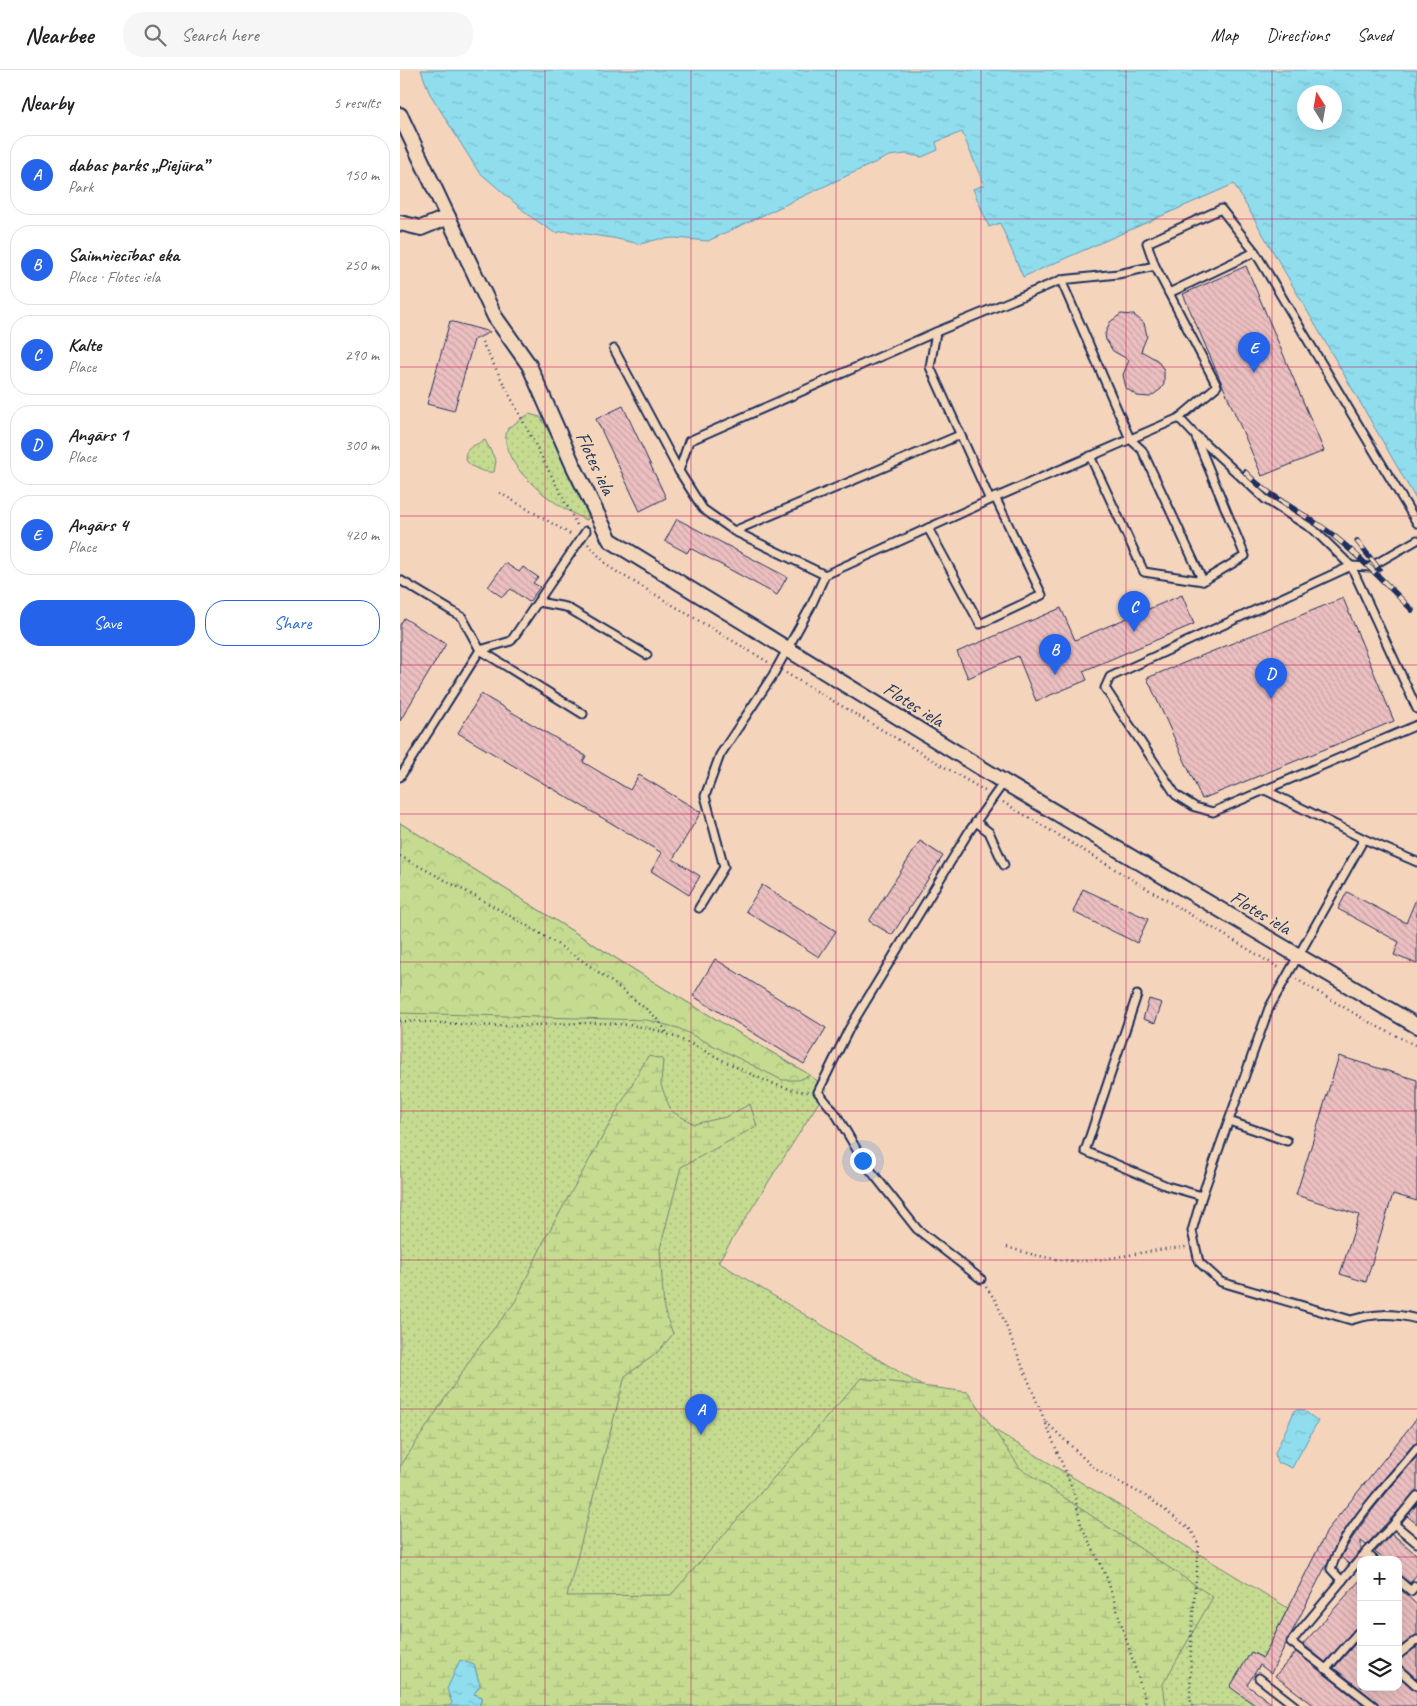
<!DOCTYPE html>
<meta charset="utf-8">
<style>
:root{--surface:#fff;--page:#f6f6f6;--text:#202124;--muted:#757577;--line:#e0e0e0;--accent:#2563eb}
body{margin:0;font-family:Caveat,sans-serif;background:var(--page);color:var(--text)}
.controls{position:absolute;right:15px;bottom:15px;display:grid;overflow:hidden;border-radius:10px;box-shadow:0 5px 20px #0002}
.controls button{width:45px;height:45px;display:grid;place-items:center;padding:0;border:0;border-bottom:1px solid var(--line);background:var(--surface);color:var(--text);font:25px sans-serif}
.compass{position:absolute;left:897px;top:15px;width:45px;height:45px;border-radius:50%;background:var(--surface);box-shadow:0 5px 20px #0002;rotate:349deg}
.you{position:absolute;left:462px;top:1090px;width:18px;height:18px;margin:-12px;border:4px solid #fff;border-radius:50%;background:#1a73e8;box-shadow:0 0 0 8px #1a73e833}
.badge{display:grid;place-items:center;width:32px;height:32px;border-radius:50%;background:var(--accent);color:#fff;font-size:16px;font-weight:700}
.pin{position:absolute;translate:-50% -41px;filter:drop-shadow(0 1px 2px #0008)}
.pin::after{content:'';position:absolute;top:26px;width:18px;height:15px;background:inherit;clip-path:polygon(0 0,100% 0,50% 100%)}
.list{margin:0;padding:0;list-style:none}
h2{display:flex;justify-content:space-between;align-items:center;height:65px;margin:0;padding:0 20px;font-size:21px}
h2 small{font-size:16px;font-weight:400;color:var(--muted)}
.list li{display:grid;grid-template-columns:32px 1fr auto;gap:15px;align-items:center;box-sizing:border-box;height:80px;margin:0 10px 10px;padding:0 10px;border:1px solid var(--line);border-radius:20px}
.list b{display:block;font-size:19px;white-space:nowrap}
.list p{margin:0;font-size:16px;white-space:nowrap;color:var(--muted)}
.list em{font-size:16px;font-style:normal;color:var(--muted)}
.actions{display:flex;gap:10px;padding:15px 20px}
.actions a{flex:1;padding:11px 0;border:1px solid var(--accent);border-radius:20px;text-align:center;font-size:18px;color:var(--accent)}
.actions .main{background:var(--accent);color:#fff}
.icon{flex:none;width:28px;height:28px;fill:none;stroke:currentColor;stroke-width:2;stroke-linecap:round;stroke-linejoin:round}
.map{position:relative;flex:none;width:1017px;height:1636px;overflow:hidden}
header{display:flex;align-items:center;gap:30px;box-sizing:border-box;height:70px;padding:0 25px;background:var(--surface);border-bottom:1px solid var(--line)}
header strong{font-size:24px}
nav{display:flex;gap:28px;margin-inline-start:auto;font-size:18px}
.search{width:350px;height:45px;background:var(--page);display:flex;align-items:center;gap:12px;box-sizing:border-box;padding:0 18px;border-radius:20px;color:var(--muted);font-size:19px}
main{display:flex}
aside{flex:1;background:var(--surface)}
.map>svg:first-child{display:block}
.grass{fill:url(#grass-dots);stroke:#708577}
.forest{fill:url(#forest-crowns);stroke:#708577}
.wetland{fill:url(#wetland-marsh);stroke:#708577}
.water{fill:url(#water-ripples);stroke:#6197b4;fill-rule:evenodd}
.building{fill:url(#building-back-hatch);stroke:#1b2f5e}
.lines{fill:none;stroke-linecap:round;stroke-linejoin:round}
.lane-casing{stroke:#1b2f5e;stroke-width:11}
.street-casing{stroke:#1b2f5e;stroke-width:18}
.path{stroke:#1b2f5e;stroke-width:2.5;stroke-dasharray:1 4;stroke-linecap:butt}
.lane{stroke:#f4d7ba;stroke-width:7}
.street{stroke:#f4d7ba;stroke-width:14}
.rail-casing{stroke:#1b2f5e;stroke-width:5.5}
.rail{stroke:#f4d7ba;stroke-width:4;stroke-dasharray:11;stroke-linecap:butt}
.grid{fill:none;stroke:#c2185b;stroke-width:1;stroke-opacity:0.55}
.labels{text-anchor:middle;stroke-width:4.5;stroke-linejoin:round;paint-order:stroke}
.street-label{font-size:20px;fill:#1b2f5e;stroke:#f4d7ba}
</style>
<header>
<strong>Nearbee</strong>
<div class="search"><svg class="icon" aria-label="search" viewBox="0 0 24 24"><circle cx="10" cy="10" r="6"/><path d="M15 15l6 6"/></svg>Search here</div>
<nav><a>Map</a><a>Directions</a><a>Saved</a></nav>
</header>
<main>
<aside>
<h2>Nearby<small>5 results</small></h2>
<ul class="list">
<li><span class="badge">A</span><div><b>dabas parks „Piejūra”</b><p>Park</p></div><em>150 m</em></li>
<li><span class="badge">B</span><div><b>Saimniecības eka</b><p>Place · Flotes iela</p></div><em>250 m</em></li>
<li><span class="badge">C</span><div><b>Kalte</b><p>Place</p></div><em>290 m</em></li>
<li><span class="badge">D</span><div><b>Angārs 1</b><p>Place</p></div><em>300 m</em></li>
<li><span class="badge">E</span><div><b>Angārs 4</b><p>Place</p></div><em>420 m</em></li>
</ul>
<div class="actions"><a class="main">Save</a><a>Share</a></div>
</aside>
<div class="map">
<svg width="1017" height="1636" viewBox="0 0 1017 1636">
<defs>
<pattern id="grass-dots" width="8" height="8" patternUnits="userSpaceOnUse" patternTransform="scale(1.25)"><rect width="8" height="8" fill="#c5db90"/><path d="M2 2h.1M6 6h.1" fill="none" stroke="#a9bc7f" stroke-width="1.8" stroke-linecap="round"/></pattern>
<pattern id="forest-crowns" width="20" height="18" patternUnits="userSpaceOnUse" patternTransform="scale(1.25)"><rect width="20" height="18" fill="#c5db90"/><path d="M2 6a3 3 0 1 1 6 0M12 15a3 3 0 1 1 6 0" fill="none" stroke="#a9bc7f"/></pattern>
<pattern id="wetland-marsh" width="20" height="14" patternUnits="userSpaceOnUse" patternTransform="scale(1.25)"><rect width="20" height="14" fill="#c5db90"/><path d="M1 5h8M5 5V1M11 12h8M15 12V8" fill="none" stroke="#a9bc7f"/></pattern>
<pattern id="water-ripples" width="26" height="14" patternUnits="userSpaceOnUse" patternTransform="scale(1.25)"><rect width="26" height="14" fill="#8fdded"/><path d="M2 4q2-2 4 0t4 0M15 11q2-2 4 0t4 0" fill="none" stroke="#7bbece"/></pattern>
<pattern id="building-back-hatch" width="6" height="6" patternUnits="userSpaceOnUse" patternTransform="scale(1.25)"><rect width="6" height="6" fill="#ecbfc0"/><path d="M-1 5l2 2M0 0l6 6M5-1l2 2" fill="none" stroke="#caa4a7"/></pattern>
</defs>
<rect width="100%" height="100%" fill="#f5d4bc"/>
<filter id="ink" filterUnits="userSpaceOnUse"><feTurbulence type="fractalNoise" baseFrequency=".02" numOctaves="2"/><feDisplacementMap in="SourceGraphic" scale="10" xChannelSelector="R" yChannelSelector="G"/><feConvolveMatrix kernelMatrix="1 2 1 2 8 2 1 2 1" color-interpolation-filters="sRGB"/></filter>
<g filter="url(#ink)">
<!-- grass -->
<g class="grass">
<path d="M 129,344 L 140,347 L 145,354 L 188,437 L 191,443 L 187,450 C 158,439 93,393 108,358 Z"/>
<path d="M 85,370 L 96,391 L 94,402 C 85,404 58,394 67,381 C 70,376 80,373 85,370 Z"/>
<path d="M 0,753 L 265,919 L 410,1005 L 427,1019 L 318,1192 L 888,1538 L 863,1588 L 851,1582 L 831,1616 L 856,1636 L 0,1636 Z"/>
</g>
<!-- forest -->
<path class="forest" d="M 0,753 L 265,919 L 410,1005 L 399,1010 L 382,1010 L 278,958 L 247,950 L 0,943 Z"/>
<!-- wetland -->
<path class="wetland" d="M 248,986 L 263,989 L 261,1015 L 271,1041 L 294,1054 L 326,1047 L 350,1034 L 357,1056 L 281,1097 L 260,1179 L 264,1239 L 273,1264 L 256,1284 L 225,1306 L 167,1526 L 271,1525 L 461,1308 L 568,1322 L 620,1398 L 813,1527 L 763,1614 L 766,1636 L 79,1636 L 82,1627 L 74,1624 L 80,1615 L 74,1595 L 49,1626 L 53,1633 L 49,1636 L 0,1636 L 0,1397 L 76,1281 L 115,1232 L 147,1165 Z"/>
<!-- water -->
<g class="water">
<path d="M 21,0 L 1017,0 L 1017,431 L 834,114 L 623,207 L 600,153 L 589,157 L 573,119 L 584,115 L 562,62 L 536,72 L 538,80 L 522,87 L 506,84 L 489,86 L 308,171 L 276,168 L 259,169 L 240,174 L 213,168 L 165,161 L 155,163 L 131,147 L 78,101 L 29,22 ZM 904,22 L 934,22 L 934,52 L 904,52 Z"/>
<path d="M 895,1340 L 903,1340 L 918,1351 L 892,1398 L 881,1393 L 877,1393 L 875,1383 Z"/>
<path d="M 60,1590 L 74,1595 L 80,1615 L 74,1624 L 82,1627 L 79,1636 L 49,1636 L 52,1633 L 47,1619 Z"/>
</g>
<!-- building -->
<g class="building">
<path d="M 846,196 L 924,381 L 862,406 L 783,224 Z"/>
<path d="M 721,244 L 734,245 L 744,253 L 747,266 L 741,281 L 757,290 L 764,300 L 764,314 L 761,319 L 750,327 L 737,326 L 726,318 L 723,305 L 729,290 L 713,281 L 706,270 L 705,264 L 710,252 Z"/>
<path d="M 50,251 L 90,262 L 74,270 L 54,341 L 27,334 Z"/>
<path d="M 223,336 L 266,428 L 240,441 L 196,349 Z"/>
<path d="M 277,449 L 387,507 L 377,525 L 290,478 L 287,483 L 265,471 Z"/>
<path d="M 105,493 L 119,502 L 123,497 L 138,507 L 133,513 L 140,517 L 129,532 L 111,519 L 102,527 L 88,517 Z"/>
<path d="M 782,525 L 794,554 L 683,601 L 687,610 L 636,631 L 618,586 L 568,608 L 557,582 L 661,538 L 675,570 Z"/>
<path d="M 943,528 L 994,651 L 802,729 L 747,608 Z"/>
<path d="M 4,548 L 46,574 L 0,651 L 0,555 Z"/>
<path d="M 81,624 L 186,686 L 183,692 L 230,720 L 239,705 L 301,742 L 273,789 L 300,806 L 289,825 L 251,801 L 262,783 L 58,663 Z"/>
<path d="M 520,771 L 543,786 L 492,865 L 469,851 Z"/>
<path d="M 362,815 L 436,861 L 419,887 L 346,841 Z"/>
<path d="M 683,819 L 748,849 L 737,873 L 673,842 Z"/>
<path d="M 947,822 L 1006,853 L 1017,827 L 1017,894 L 994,885 L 999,872 L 938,839 Z"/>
<path d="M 315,889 L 426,958 L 404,994 L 293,926 Z"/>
<path d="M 749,929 L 762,933 L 755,953 L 743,949 Z"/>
<path d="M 939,986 L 1017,1010 L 1017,1131 L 993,1124 L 966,1212 L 940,1204 L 959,1145 L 896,1125 Z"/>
<path d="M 1017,1348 L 1017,1373 L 1013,1375 L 977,1417 L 942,1464 L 871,1603 L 860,1595 L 847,1615 L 875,1636 L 856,1636 L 830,1617 L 851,1582 L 863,1588 L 928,1459 Z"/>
<path d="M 1017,1386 L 1017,1421 L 966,1475 L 961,1471 L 961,1481 L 949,1494 L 941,1487 L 951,1470 L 973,1439 Z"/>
<path d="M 1017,1434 L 1017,1454 L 1007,1446 Z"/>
<path d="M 992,1464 L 1017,1485 L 1017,1504 L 1010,1513 L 998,1505 L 998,1490 L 985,1490 L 975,1482 Z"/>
<path d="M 961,1509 L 961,1554 L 925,1592 L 903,1574 Z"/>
<path d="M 998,1517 L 1017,1535 L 1017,1565 L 998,1578 Z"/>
<path d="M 961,1567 L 961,1617 L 998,1617 L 998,1606 L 1017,1621 L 1017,1636 L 979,1636 L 977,1632 L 934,1598 Z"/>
<path d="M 1017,1577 L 1017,1609 L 998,1594 L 998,1590 Z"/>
<path d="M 896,1582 L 923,1603 L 965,1636 L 915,1636 L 875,1606 Z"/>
</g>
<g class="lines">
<!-- lane casing -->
<g class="lane-casing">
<g id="lane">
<path d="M 855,182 L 1017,453"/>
<path d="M 755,196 L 747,173 L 821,139 L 855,182 L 769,223"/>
<path d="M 661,210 L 730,369 L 742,380 L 803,511"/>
<path d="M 214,279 L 279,401"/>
<path d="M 797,366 L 865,429 L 914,460 L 951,496 L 1017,639"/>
<path d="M 690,386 L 744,502 L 803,511 L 845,486 L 795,365 L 779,348"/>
<path d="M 528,458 L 580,554 L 642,525 L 595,427"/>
<path d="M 334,461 L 560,365"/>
<path d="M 1017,470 L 970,497 L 951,496 L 710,607 L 705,618 L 776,725 L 795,737 L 813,742 L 1017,655"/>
<path d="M 425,505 L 334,461 L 303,439 L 279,401 L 289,371 L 536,262"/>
<path d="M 0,510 L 62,547 L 80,580 L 183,644"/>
<path d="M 138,532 L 166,537 L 247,585"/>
<path d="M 0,707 L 80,580 L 111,571 L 186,461"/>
<path d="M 865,720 L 964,769"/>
<path d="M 576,752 L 589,762 L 604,795"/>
<path d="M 1017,792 L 964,769 L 869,938 L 802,1126 L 792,1161 L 799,1192 L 821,1212 L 951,1250 C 974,1243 993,1243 1017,1249"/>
<path d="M 299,838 L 324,797 L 305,726 L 320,685 L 373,605 L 411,536 L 425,505 L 590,430 L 530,297 L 536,262 L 661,210 L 718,204 L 755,196 L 817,316 L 779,348 L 590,430"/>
<path d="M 737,925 L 685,1081 L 767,1116 L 802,1126"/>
<path d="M 829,1051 L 887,1071"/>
<path d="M 581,1209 L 517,1159 L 464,1092 L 436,1044 L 418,1022 L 449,959 L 568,763 L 604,712"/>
<path d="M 994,1454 L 1017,1473"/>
<path d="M 966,1483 L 974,1490"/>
<path d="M 998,1510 L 1011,1521 L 1015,1516"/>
<path d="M 942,1511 L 931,1499 C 944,1457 989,1413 1017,1378"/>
<path d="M 998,1585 L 1017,1570"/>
<path d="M 926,1599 L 961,1559"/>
<path d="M 998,1599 L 1017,1616"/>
<path d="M 859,1608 L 895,1636"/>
<path d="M 974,1636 L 891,1572 L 960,1489 L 994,1454 L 1017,1426"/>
</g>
</g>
<!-- street casing -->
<g class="street-casing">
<g id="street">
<path d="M 0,45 L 95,247 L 129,295 L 173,395 L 210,470 L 604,712 L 1017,956"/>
<path d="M 0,153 L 21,158 L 48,147"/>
</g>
</g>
<!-- path -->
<g class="path">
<path d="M 82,272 L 177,455"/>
<path d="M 100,423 L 172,465"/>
<path d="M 188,474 L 209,497 L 368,592"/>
<path d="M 386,603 L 585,721"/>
<path d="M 603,732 L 881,899"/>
<path d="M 0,786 C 78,828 158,868 227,924 C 242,936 258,946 267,963"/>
<path d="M 896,909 L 974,955 L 1017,976"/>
<path d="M 0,951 C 37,952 74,956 111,956 C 156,955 211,948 255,960 C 303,973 364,1021 410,1022"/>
<path d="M 607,1177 C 629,1184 655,1191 679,1191 C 715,1190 750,1179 786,1177"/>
<path d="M 586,1217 L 596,1231 L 674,1423 L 681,1455 L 707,1508 L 747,1636"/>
<path d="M 646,1352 L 695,1399 L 749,1428 L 791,1460 L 799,1475 L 791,1566 L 790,1628 L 792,1636"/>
</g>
<!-- lane -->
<use href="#lane" class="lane"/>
<!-- street -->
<use href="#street" class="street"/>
<!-- rail casing -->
<g class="rail-casing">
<g id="rail">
<path d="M 845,402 C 871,429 905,443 934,466 C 963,489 987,515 1012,540"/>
<path d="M 957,471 L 979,499"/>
</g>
</g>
<!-- rail -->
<use href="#rail" class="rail"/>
</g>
</g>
<!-- grid -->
<path class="grid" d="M 145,0 L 145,1636M 291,0 L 291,1636M 436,0 L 436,1636M 581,0 L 581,1636M 726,0 L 726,1636M 872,0 L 872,1636M 0,149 L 1017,149M 0,297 L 1017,297M 0,446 L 1017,446M 0,595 L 1017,595M 0,744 L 1017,744M 0,892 L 1017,892M 0,1041 L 1017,1041M 0,1190 L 1017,1190M 0,1339 L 1017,1339M 0,1487 L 1017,1487"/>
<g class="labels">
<!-- street labels -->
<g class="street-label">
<text transform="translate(196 393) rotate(65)" y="7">Flotes iela</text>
<text transform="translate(514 634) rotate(32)" y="7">Flotes iela</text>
<text transform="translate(861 842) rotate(31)" y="7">Flotes iela</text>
</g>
</g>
</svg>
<div class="controls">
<button>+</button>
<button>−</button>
<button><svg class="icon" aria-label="layers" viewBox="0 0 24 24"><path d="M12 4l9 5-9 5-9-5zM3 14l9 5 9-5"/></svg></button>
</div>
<svg class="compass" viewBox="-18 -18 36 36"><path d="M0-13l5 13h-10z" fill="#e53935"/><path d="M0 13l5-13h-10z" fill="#757577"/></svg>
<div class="you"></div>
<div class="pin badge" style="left:301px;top:1365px">A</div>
<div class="pin badge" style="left:655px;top:605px">B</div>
<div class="pin badge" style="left:734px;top:562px">C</div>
<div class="pin badge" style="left:871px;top:629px">D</div>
<div class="pin badge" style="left:854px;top:303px">E</div>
</div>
</main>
